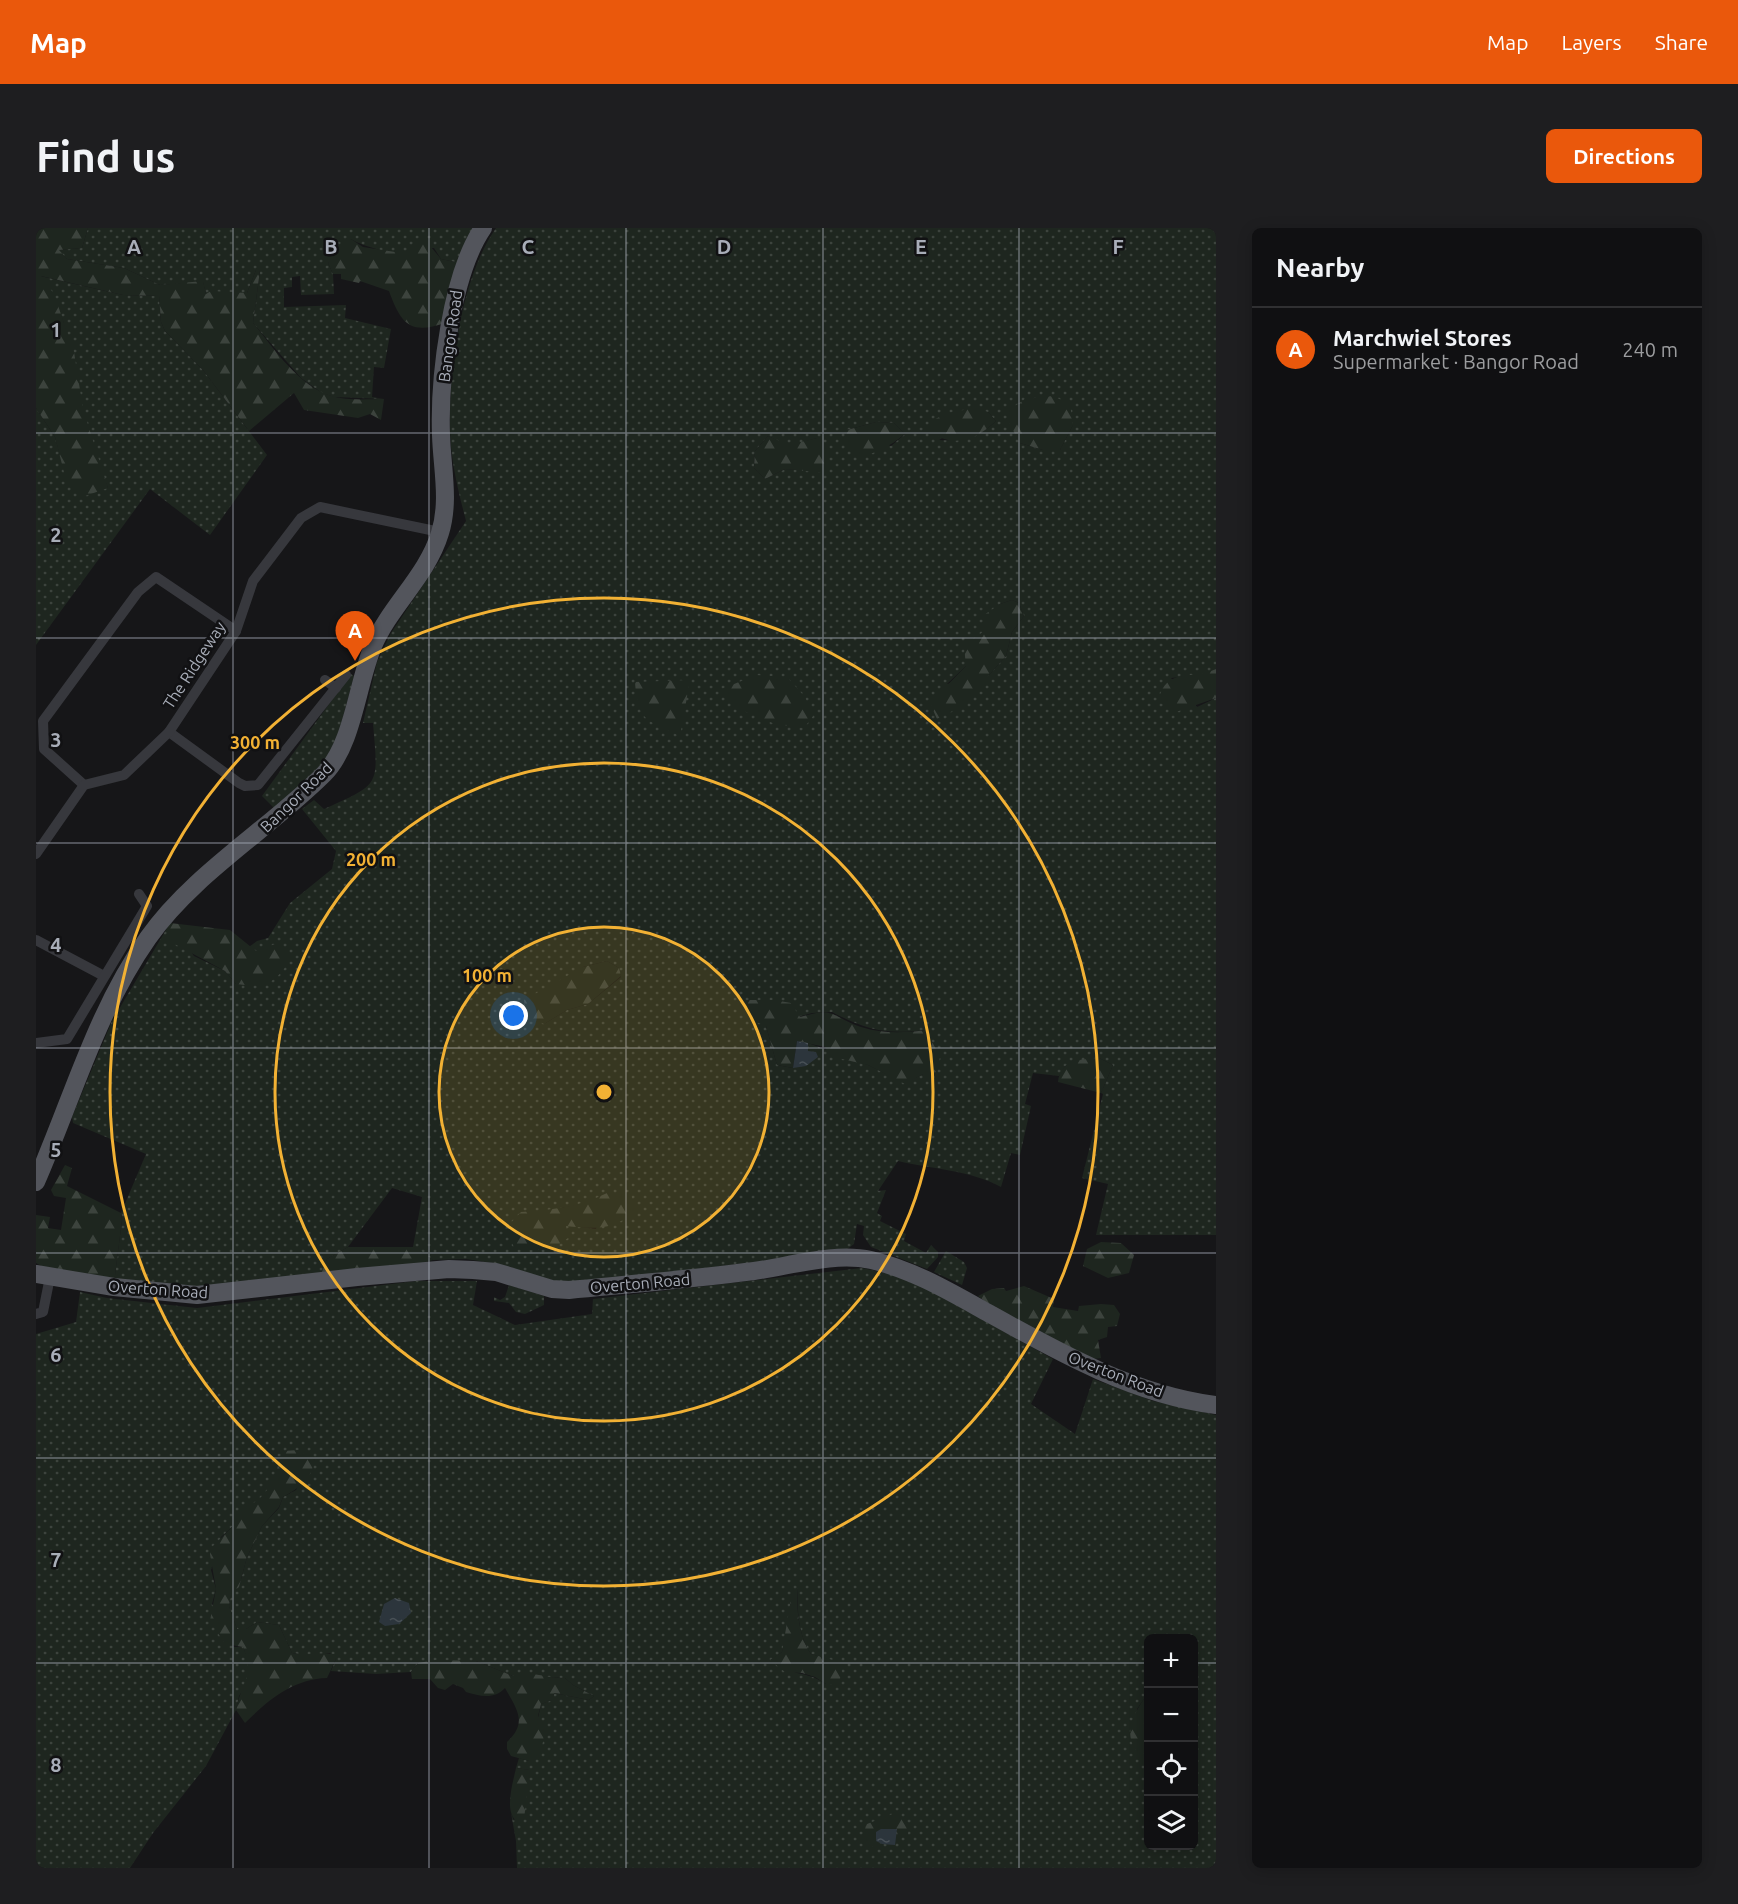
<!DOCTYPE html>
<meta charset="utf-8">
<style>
:root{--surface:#101012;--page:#1e1e20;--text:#f1f3f6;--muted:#9c9d9f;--line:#303032;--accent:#ea580c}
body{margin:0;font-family:Ubuntu,sans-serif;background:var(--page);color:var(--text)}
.controls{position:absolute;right:18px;bottom:18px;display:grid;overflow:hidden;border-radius:9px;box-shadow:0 3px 15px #0003}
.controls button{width:54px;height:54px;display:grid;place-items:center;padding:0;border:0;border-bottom:2px solid var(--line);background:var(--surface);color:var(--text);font:30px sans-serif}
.you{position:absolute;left:478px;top:788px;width:21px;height:21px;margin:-15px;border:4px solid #fff;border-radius:50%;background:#1a73e8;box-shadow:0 0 0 9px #1a73e833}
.badge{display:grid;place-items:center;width:39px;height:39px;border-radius:50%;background:var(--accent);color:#fff;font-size:20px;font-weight:700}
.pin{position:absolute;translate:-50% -50px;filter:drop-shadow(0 2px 3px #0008)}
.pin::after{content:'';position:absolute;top:32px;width:21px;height:18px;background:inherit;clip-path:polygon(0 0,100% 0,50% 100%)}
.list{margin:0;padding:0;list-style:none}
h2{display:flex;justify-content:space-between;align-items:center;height:78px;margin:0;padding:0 24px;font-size:26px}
h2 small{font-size:20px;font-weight:400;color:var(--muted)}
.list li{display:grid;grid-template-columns:39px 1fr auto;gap:18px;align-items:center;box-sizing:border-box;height:84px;padding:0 24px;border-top:2px solid var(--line)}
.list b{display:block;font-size:22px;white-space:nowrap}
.list p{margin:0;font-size:20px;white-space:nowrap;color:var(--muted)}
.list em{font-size:20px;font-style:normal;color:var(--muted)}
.icon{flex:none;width:33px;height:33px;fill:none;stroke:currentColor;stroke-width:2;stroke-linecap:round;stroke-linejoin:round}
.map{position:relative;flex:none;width:1180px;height:1640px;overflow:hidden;border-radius:9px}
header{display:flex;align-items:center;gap:36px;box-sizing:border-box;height:84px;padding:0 30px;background:var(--accent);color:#fff}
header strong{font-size:28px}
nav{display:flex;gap:33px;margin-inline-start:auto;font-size:21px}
.intro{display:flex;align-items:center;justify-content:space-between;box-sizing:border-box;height:144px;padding:0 36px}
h1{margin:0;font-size:42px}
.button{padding:15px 27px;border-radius:9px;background:var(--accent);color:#fff;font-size:21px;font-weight:700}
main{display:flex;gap:36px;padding:0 36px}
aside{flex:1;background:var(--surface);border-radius:9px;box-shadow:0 3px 15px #0003}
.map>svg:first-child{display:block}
.grass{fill:url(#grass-dots);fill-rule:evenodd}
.forest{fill:url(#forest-firs)}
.water{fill:url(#water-ripples)}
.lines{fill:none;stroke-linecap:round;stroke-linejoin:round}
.minor{stroke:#37383d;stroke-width:10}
.primary{stroke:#53555c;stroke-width:18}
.grid{fill:none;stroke:#a8adb8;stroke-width:1.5;stroke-opacity:0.55}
.ring{fill:none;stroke:#f2b134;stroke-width:3}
.labels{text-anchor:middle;stroke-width:5;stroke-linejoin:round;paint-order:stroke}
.street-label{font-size:16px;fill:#a8adb8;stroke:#111113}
.grid-label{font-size:20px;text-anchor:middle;font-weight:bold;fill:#a8adb8;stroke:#111113;stroke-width:5;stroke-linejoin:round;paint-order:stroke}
.centre{fill:#f2b134;stroke:#111113;stroke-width:3}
.ring-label{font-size:18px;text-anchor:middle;font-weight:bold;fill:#f2b134;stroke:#111113;stroke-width:5;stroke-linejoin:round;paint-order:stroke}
</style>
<header>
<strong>Map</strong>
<nav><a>Map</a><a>Layers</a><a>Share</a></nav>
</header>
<div class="intro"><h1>Find us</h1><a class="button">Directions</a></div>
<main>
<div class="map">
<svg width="1180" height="1640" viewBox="0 0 1180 1640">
<defs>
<pattern id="grass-dots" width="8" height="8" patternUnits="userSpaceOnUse" patternTransform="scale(1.5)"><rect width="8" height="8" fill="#1e261f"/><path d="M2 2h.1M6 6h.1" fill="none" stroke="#3c433d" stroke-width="1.8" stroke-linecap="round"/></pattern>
<pattern id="forest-firs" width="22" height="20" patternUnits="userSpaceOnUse" patternTransform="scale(1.5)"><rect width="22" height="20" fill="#1e261f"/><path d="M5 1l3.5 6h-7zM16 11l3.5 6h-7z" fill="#3c433d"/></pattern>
<pattern id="water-ripples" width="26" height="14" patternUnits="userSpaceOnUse" patternTransform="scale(1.5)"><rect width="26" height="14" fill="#2c353c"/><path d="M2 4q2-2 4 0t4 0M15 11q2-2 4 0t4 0" fill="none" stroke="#485056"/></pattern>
</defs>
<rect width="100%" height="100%" fill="#161618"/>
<!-- grass -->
<g class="grass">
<path d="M 52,0 L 441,0 L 419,34 L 405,31 L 398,20 L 373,20 L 373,27 C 358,26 327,19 315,11 L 292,35 L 297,46 L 298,66 L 265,67 L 264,48 L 256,49 L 256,59 L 248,60 L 248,79 L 310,77 L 309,90 L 355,101 L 348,140 L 338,139 L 336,169 L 348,171 L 298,169 L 286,165 L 265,150 L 217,95 L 224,42 L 220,42 L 211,65 L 170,66 L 167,54 L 124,57 L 88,40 L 31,31 L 22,22 L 46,20 Z"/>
<path d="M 460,0 L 1180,0 L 1180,441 L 1170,446 L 1135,450 L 1161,479 L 1180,470 L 1180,1007 L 1060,1007 L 1072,956 L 1046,950 L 1067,866 L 1065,865 L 1077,837 L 1063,830 L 1029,838 L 1023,848 L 997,845 L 989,876 L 995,878 L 984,927 L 975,925 L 965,959 C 934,942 896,941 862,933 L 842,963 L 850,962 L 841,985 L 846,988 L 844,993 L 870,1006 L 868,1013 L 890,1025 L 895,1017 L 902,1024 L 902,1029 L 891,1041 L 835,1019 L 827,1007 L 828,998 L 821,996 L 818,1016 L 809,1023 L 532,1057 L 456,1035 L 430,1031 L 397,1032 L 377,1019 L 386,969 L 356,960 L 312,1019 L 291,1031 L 285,1046 L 177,1061 L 78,1055 L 86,992 L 85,985 L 110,926 L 37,895 L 36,889 L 76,793 L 134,695 L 158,728 L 189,743 L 200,756 L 220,723 L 213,719 L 221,713 L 232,710 L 254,675 L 296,641 L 300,623 L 266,581 L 278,572 L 288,581 C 346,555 342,558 337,495 L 327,495 L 341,434 L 355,405 L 430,293 C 422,262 414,230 414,198 C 413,139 426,48 460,0 ZM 952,184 L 960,193 C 942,210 927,213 903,212 ZM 840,194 L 858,195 L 869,206 L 855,218 L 811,202 ZM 1037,197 L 1024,222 L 1007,222 L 984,215 ZM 732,208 L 753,218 L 781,210 L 762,242 L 749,241 L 729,251 L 718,240 L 719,223 ZM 976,372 L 983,375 L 988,388 L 976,404 L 970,428 L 953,447 L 911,456 L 930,438 L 964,376 ZM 571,733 L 583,740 L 585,749 L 552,776 L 531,782 L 508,796 L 547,739 ZM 796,784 C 830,802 851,807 890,802 L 887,846 L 869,855 L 832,837 L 772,815 L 772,823 L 757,840 L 741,837 L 730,798 L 776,785 ZM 571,965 L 560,1001 L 529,997 L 520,981 L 552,975 Z"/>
<path d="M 4,48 L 87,67 L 123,68 L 125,94 L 129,103 L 167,142 L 231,227 L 174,307 L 114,261 L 0,417 L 0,180 L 19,209 L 30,248 L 72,260 C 62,234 52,207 46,180 C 37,134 33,87 4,48 Z"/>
<path d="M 315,446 L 318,448 L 299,520 L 293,533 L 241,583 L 226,568 Z"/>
<path d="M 910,1023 L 928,1034 L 931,1040 L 926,1057 L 898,1044 Z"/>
<path d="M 826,1040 L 864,1048 L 897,1064 L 1017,1131 L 995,1176 L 1039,1206 L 1057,1151 L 1117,1173 L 1180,1187 L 1180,1640 L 481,1640 L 480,1613 L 475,1585 L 478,1593 L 493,1542 L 480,1540 L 483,1530 L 493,1533 L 505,1476 L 516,1472 L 518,1465 L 553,1472 L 558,1468 L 537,1457 L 529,1450 L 477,1448 L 440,1433 L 382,1435 L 375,1444 L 340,1446 L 295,1443 L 300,1431 L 294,1425 L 276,1428 L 256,1425 L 243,1397 L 221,1394 L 210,1401 L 201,1401 L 193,1378 L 195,1366 L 203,1359 L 211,1329 L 226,1298 L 243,1280 L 247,1269 L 260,1262 L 279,1232 L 270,1228 L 242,1239 C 237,1257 226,1276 207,1282 L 196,1299 L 185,1309 L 175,1342 L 180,1361 L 176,1376 L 198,1419 L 207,1419 L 214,1436 L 210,1457 L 203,1468 L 200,1482 L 170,1538 L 117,1605 L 94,1640 L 0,1640 L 0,1106 L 40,1094 L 44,1064 L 71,1070 L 161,1080 L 380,1053 L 441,1053 L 437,1077 L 479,1097 L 556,1086 L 557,1071 ZM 762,1360 C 761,1383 762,1407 775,1426 L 804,1435 L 790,1456 C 768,1441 756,1450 735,1432 L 746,1424 ZM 1112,1410 L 1158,1410 L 1158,1618 L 1112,1618 L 1112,1536 L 1101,1481 L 1112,1465 Z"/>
<path d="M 473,1057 L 508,1068 L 508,1077 L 489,1086 L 480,1084 L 473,1075 L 458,1073 L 458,1069 L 464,1072 L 469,1069 Z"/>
</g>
<!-- forest -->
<g class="forest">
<path d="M 0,0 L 52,0 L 46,20 L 23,22 L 31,31 L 88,40 L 124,57 L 167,53 L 170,66 L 175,63 L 211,65 L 220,42 L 224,42 L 217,95 C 238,120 262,158 296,168 C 311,173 332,171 348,171 L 345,192 L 334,186 L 322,190 L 268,182 L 258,165 L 213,203 L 167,142 L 129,103 L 125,94 L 123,68 L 87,67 L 5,48 L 18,66 L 38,124 L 47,181 L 72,260 L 49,268 L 29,248 L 19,209 L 0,180 Z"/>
<path d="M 315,11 L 327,19 L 372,26 L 373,20 L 380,12 L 390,13 L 405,31 L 419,34 L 431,16 L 409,95 C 374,107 365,96 353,63 L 324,53 L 323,55 L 305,51 L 305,46 L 297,46 L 292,35 L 306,14 Z"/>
<path d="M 1017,168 L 1034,176 L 1037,197 L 1024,222 L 1007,222 L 984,215 L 973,195 L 973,182 L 989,171 Z"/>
<path d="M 941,180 L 952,184 L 960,193 C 938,214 914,221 889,200 C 904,184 920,183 941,180 Z"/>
<path d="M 840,194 L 858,195 L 869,206 C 854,218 839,227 819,229 L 811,219 L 811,202 Z"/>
<path d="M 732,208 L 753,217 L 781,210 L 794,225 L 790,245 L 749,241 L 729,251 L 718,240 L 719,223 Z"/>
<path d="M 976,372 L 983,375 L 988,388 L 976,404 L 970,428 L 953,447 L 932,475 L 901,491 L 894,475 L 930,438 L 928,418 L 948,403 L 948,387 L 964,376 Z"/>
<path d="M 1180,441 L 1180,470 L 1140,484 L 1122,473 C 1131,438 1153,453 1180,441 Z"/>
<path d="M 720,447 L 751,449 L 769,469 L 777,488 L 768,500 L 739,496 L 696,478 L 686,461 Z"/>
<path d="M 654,452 L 644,508 C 610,491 602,494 599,454 Z"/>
<path d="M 134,695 L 194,702 L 220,723 L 242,715 L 254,732 C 239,756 229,760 200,756 L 189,743 L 131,712 Z"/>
<path d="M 571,733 L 583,740 L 585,748 L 552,776 L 531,782 L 508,796 L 490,788 L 488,772 L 547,739 Z"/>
<path d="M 714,772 L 738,772 L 755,775 L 764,789 C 801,778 795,789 825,799 C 847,806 868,805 890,802 L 904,829 L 901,844 L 887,846 L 869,856 L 832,837 L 793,828 L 789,819 L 761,813 L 757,840 L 741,837 L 730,798 L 711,790 L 698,775 Z"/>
<path d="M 1063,830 L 1077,837 L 1065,865 L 1022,854 C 1025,830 1045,832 1063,830 Z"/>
<path d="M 29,937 L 36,940 L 31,958 L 85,985 L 86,992 L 78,1055 L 22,1047 L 0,1035 L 0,987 L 14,989 L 12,1000 L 25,1002 L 30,970 L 18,968 L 15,962 Z"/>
<path d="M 571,965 L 594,965 L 601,982 C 577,1003 559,1001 530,998 L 532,1010 C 515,1024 500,1023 479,1021 L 469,1001 L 485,984 C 516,982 543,979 571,965 Z"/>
<path d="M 1065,1014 L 1085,1015 L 1098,1027 L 1093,1045 L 1072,1050 L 1047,1038 L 1051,1021 Z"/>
<path d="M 312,1019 L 380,1019 L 397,1032 L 373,1039 L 285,1046 L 291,1031 Z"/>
<path d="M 988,1058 L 1018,1071 L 1017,1079 L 1042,1083 L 1043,1078 L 1065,1076 L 1078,1077 L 1084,1086 L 1081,1098 L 1072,1099 L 1071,1109 L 1062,1112 L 1065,1130 L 1057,1131 L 956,1079 L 942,1068 L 956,1061 L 968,1060 L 970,1063 Z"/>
<path d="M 262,1222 L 279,1232 C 275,1251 264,1260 247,1269 L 243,1279 L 226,1298 L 211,1329 L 203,1359 L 195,1367 L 193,1378 L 201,1401 L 210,1401 L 221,1394 L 243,1397 L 256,1425 C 272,1428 283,1424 298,1426 L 300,1431 L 291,1450 C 257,1451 232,1472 209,1495 L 200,1482 C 205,1455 219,1448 207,1419 L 189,1416 L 174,1393 L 180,1361 L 174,1326 L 176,1319 L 196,1299 L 198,1285 C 235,1270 234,1257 248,1223 Z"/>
<path d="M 762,1360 C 760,1382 763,1408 775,1426 L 804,1434 L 806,1445 L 802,1457 L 790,1456 L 779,1449 L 766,1445 L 749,1444 L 734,1432 L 746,1424 L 755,1371 Z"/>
<path d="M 400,1432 L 440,1433 L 477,1448 C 492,1441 511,1451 529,1450 L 537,1457 L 558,1468 L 553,1472 L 518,1465 L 517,1472 L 505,1476 L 502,1488 L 510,1499 L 504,1528 L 493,1533 L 475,1528 L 471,1521 L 471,1514 C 492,1495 481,1481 469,1460 C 458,1472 444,1468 430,1464 L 427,1460 L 417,1456 L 409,1462 L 402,1460 L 394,1451 L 376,1451 L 375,1444 L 382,1435 Z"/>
<path d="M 1112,1465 L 1112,1536 C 1084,1512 1093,1492 1112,1465 Z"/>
<path d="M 480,1540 L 494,1542 L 488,1591 L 482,1594 C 467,1585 477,1555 480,1540 Z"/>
<path d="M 859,1585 L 873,1597 L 872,1606 L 862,1607 L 860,1601 L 846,1601 L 839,1608 L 840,1613 L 846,1616 L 840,1620 L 828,1615 L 827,1606 L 831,1596 Z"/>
</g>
<!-- water -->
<g class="water">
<path d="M 761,813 L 772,815 L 772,823 L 780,824 L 782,829 L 770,838 L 757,840 Z"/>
<path d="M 359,1370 L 373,1375 L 375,1385 L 363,1396 L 349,1398 L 343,1394 L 348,1376 Z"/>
<path d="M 845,1601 L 861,1601 L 859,1617 L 846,1616 L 840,1613 L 840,1604 Z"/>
</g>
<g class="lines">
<!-- minor -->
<g class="minor">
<path d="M 289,452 L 300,460"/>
<path d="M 133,504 L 203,555 L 209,558 L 222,557 L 310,447"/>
<path d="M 48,557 L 8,521 L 7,493 L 102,364 L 120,349 L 200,403"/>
<path d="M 0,626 L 48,557 L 88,547 L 133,504 L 200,403 L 217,353 L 265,290 L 284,279 L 404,304"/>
<path d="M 0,712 L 68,748"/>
<path d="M 0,815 L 31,811 L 111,678 L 103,666"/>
<path d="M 0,1086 L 7,1084 L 14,1049"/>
</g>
<!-- primary -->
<g class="primary">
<path d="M 0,954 C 36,872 60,784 112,710 C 156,647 233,601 288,546 C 317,517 321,456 337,418 C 354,378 391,348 404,305 C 414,273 406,240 405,207 C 403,150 415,47 447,0"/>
<path d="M 0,1046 L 78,1059 L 161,1067 L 321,1049 L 413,1041 L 437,1042 L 460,1044 L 516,1061 L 533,1062 C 595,1056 656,1051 718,1043 C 755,1038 798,1024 835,1032 C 878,1042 916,1065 954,1086 C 1024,1125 1099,1167 1180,1177"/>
</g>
</g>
<!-- grid -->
<path class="grid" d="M 197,0 L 197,1640M 393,0 L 393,1640M 590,0 L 590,1640M 787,0 L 787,1640M 983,0 L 983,1640M 0,205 L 1180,205M 0,410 L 1180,410M 0,615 L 1180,615M 0,820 L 1180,820M 0,1025 L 1180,1025M 0,1230 L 1180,1230M 0,1435 L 1112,1435M 1158,1435 L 1180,1435"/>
<!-- distance rings -->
<circle cx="568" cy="864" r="165" fill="#f2b134" fill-opacity=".12"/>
<g class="ring">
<circle cx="568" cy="864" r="165"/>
<circle cx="568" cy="864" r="329"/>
<circle cx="568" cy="864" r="494"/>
</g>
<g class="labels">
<!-- street labels -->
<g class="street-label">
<text transform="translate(414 108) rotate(-82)" y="6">Bangor Road</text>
<text transform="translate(158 437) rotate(-57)" y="6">The Ridgeway</text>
<text transform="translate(260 569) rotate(-44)" y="6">Bangor Road</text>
<text transform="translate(604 1055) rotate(-5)" y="6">Overton Road</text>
<text transform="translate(122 1061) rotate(4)" y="6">Overton Road</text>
<text transform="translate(1080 1146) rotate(21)" y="6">Overton Road</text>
</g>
</g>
<g class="grid-label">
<text x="98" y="26">A</text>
<text x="295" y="26">B</text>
<text x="492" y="26">C</text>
<text x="688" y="26">D</text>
<text x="885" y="26">E</text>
<text x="1082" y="26">F</text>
<text x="20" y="109">1</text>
<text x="20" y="314">2</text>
<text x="20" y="519">3</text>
<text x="20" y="724">4</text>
<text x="20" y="929">5</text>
<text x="20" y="1134">6</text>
<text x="20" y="1339">7</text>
<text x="20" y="1544">8</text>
</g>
<circle cx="568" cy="864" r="9" class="centre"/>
<g class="ring-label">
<text x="219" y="521">300 m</text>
<text x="335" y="638">200 m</text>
<text x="451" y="754">100 m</text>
</g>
</svg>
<div class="controls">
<button>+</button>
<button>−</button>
<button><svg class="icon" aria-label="locate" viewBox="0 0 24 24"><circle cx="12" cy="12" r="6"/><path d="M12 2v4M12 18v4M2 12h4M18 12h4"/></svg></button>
<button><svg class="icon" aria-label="layers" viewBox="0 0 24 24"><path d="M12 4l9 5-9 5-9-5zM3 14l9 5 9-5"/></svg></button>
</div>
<div class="you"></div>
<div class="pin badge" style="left:319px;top:433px">A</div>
</div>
<aside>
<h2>Nearby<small></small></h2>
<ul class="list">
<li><span class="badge">A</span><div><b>Marchwiel Stores</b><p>Supermarket · Bangor Road</p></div><em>240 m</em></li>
</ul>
</aside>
</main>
